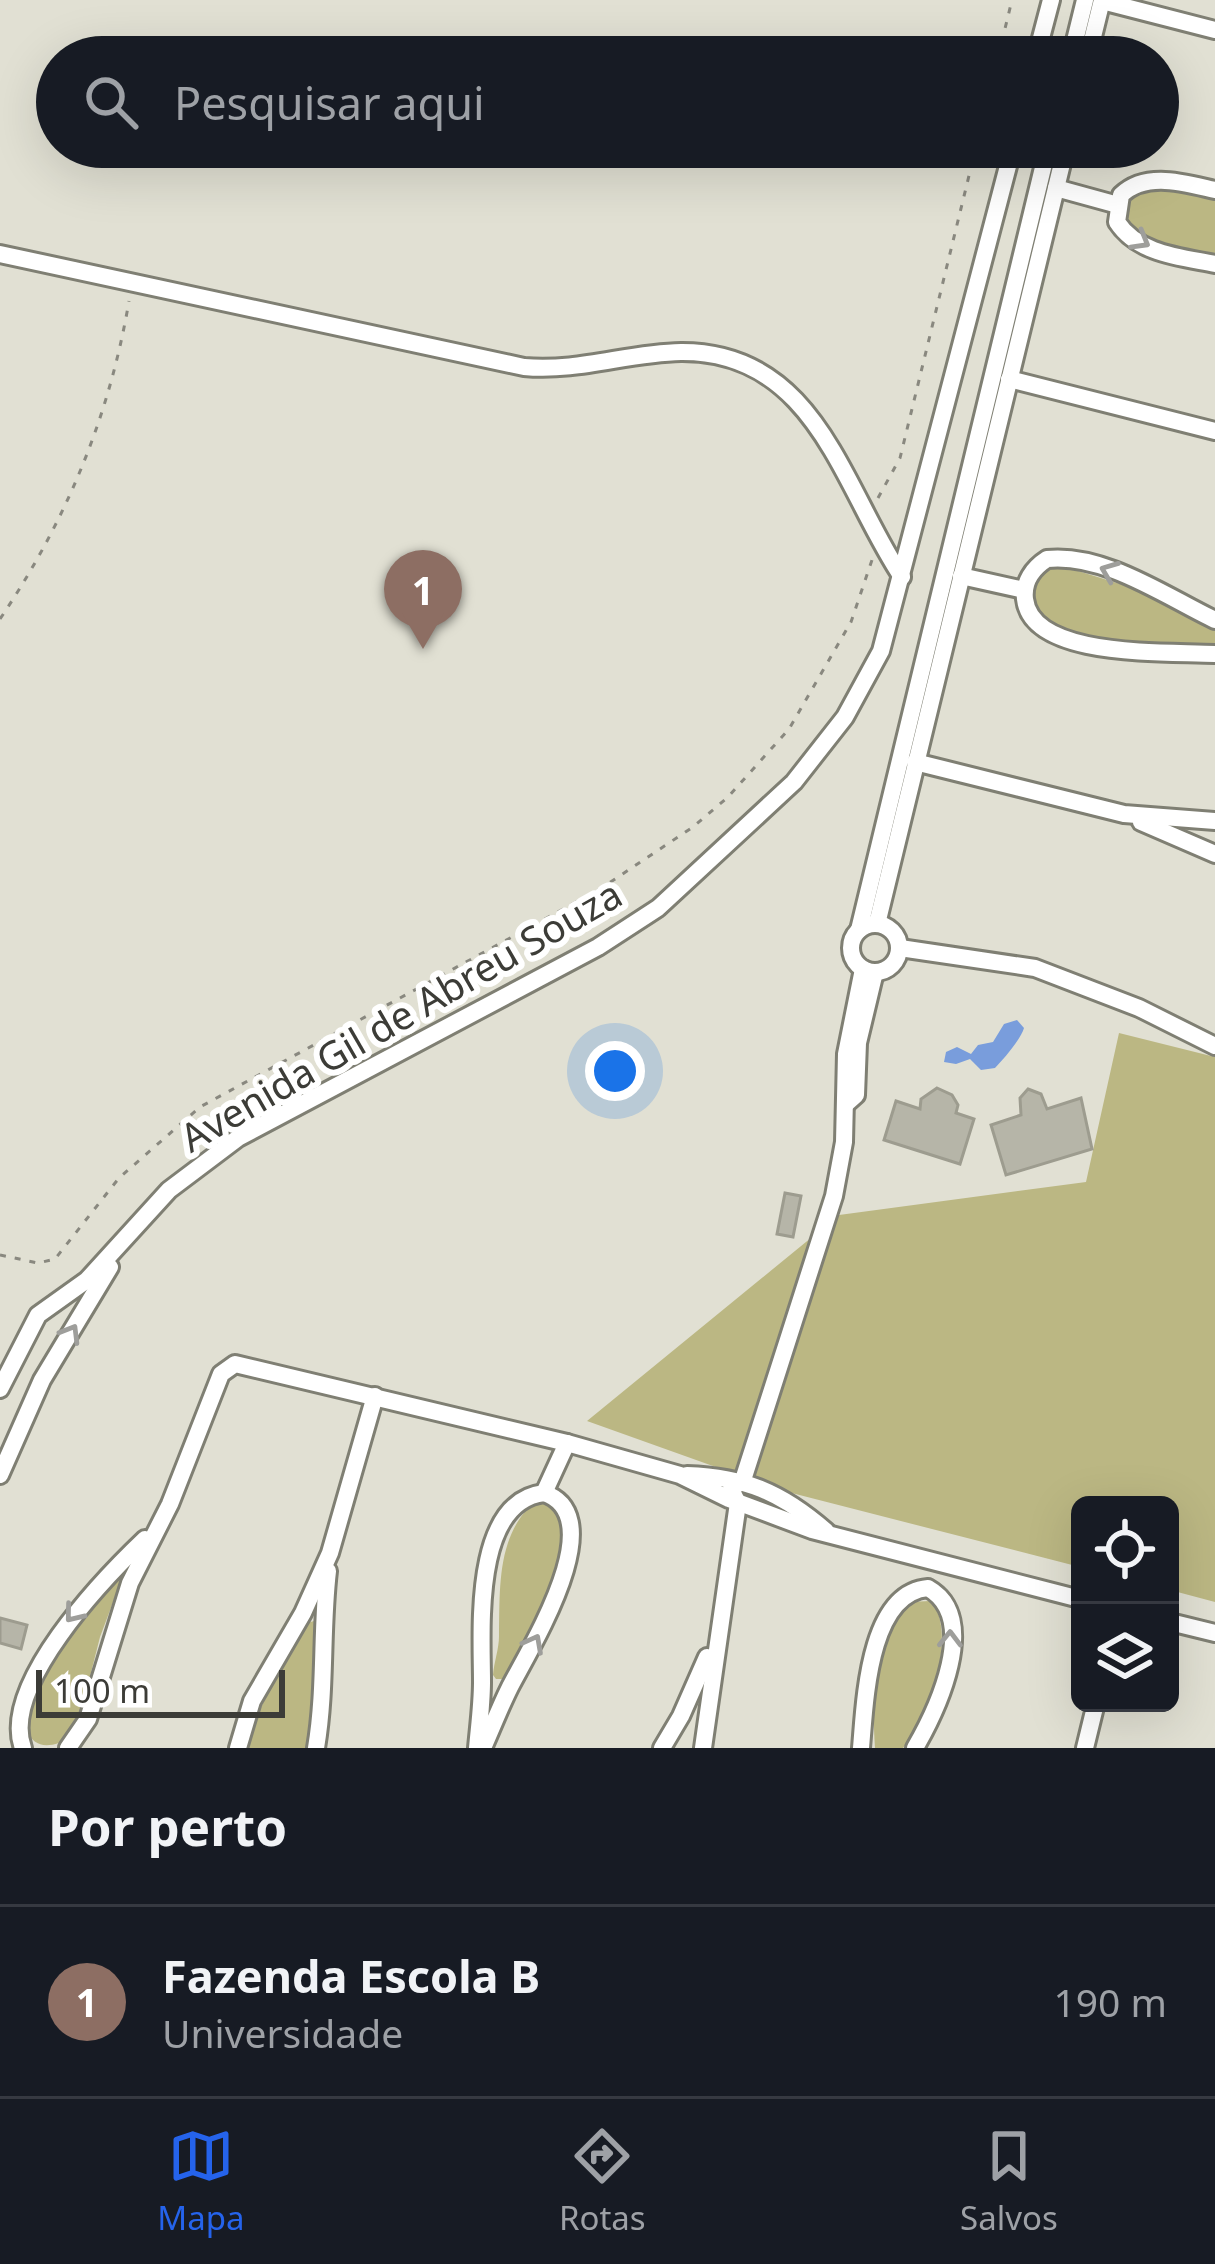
<!DOCTYPE html>
<html lang="pt">
<style>
:root{--surface:#171b24;--page:#242831;--text:#f1f3f6;--muted:#9ea1a6;--line:#363941;--accent:#2563eb}
body{margin:0;font-family:"Noto Sans",sans-serif;background:var(--page);color:var(--text)}
.controls{position:absolute;right:36px;bottom:36px;display:grid;overflow:hidden;border-radius:18px;box-shadow:0 12px 48px #0002}
.controls button{width:108px;height:108px;display:grid;place-items:center;padding:0;border:0;border-bottom:3px solid var(--line);background:var(--surface);color:var(--text);font:60px sans-serif}
.scale{position:absolute;left:36px;bottom:30px;width:249px;box-sizing:border-box;padding-left:12px;border:6px solid #3c3c37;border-top:0;font-size:33px;line-height:42px;white-space:nowrap;color:#3c3c37;-webkit-text-stroke:9px #fff;paint-order:stroke}
.you{position:absolute;left:615px;top:1071px;width:42px;height:42px;margin:-30px;border:9px solid #fff;border-radius:50%;background:#1a73e8;box-shadow:0 0 0 18px #1a73e833}
.badge{display:grid;place-items:center;width:78px;height:78px;border-radius:50%;background:var(--accent);color:#fff;font-size:39px;font-weight:700}
.pin{position:absolute;translate:-50% -99px;filter:drop-shadow(0 3px 6px #0008)}
.pin::after{content:'';position:absolute;top:63px;width:42px;height:36px;background:inherit;clip-path:polygon(0 0,100% 0,50% 100%)}
.list{margin:0;padding:0;list-style:none}
h2{display:flex;justify-content:space-between;align-items:center;height:156px;margin:0;padding:0 48px;font-size:51px}
h2 small{font-size:39px;font-weight:400;color:var(--muted)}
.list li{display:grid;grid-template-columns:78px 1fr auto;gap:36px;align-items:center;box-sizing:border-box;height:192px;padding:0 48px;border-top:3px solid var(--line)}
.list b{display:block;font-size:45px;white-space:nowrap}
.list p{margin:0;font-size:39px;white-space:nowrap;color:var(--muted)}
.list em{font-size:39px;font-style:normal;color:var(--muted)}
.icon{flex:none;width:66px;height:66px;fill:none;stroke:currentColor;stroke-width:2;stroke-linecap:round;stroke-linejoin:round}
.map{position:relative;flex:none;width:1215px;height:1748px;overflow:hidden}
.search{position:absolute;background:var(--surface);box-shadow:0 12px 48px #0002;left:36px;right:36px;top:36px;height:132px;display:flex;align-items:center;gap:30px;box-sizing:border-box;padding:0 42px;border-radius:66px;color:var(--muted);font-size:45px}
.sheet{height:348px;background:var(--surface)}
nav{display:flex;justify-content:space-around;align-items:center;box-sizing:border-box;height:168px;border-top:3px solid var(--line);background:var(--surface);font-size:33px;color:var(--muted)}
nav a{display:grid;justify-items:center;gap:6px}
nav .on{color:var(--accent)}
.map>svg:first-child{display:block}
.green{fill:#bbb783}
.water{fill:#799ddc}
.building{fill:#b6b5a8;stroke:#9d9c8f;stroke-width:3}
.lines{fill:none;stroke-linecap:round;stroke-linejoin:round}
.minor-casing{stroke:#7f7f73;stroke-width:22}
.path{stroke:#89887f;stroke-width:3;stroke-dasharray:6 9;stroke-linecap:butt}
.minor{stroke:#fff;stroke-width:16}
.oneway{stroke:#9e9e9b}
.labels{text-anchor:middle;stroke-width:12;stroke-linejoin:round;paint-order:stroke}
.street-label{font-size:39px;fill:#3c3c37;stroke:#fff}
</style>
<div class="map">
<svg width="1215" height="1748" viewBox="0 0 1215 1748">
<rect width="100%" height="100%" fill="#e1e0d3"/>
<!-- green -->
<g class="green">
<path d="M 1143,187 L 1215,197 L 1215,259 C 1182,251 1125,248 1126,204 Z"/>
<path d="M 1062,566 L 1146,592 L 1215,626 L 1215,646 C 1168,645 1051,650 1029,600 L 1044,570 Z"/>
<path d="M 1119,1033 L 1215,1057 L 1215,1602 L 1170,1590 L 1170,1505 L 1080,1505 L 1080,1567 L 780,1490 L 587,1421 L 839,1215 L 1086,1182 Z"/>
<path d="M 537,1500 L 552,1500 L 567,1538 L 555,1593 L 504,1679 L 496,1679 L 493,1675 C 494,1662 499,1649 499,1636 C 500,1589 496,1533 537,1500 Z"/>
<path d="M 117,1575 L 121,1581 L 100,1637 L 80,1716 L 59,1743 C 43,1748 33,1745 26,1729 L 35,1679 Z"/>
<path d="M 930,1601 C 959,1628 929,1723 903,1748 L 875,1748 C 872,1702 871,1636 909,1602 Z"/>
<path d="M 314,1621 L 318,1697 L 309,1748 L 249,1748 C 256,1699 288,1667 307,1623 Z"/>
</g>
<!-- water -->
<path class="water" d="M 1017,1020 L 1024,1028 C 1021,1039 1003,1060 995,1068 L 981,1070 L 970,1059 L 956,1064 L 944,1062 L 946,1052 L 957,1047 L 971,1054 L 978,1045 L 993,1042 L 1004,1024 Z"/>
<!-- building -->
<g class="building">
<path d="M 937,1088 L 952,1095 L 958,1105 L 956,1113 L 974,1119 L 960,1164 L 884,1140 L 896,1101 L 920,1109 L 921,1099 Z"/>
<path d="M 1028,1089 L 1041,1094 L 1047,1109 L 1081,1098 L 1092,1149 L 1006,1175 L 991,1125 L 1021,1115 L 1020,1098 Z"/>
<path d="M 785,1193 L 801,1196 L 793,1237 L 777,1234 Z"/>
<path d="M 0,1618 L 27,1625 L 21,1649 L 0,1643 Z"/>
</g>
<g class="lines">
<!-- minor casing -->
<g class="minor-casing">
<g id="minor">
<path d="M 1102,1 L 1215,30"/>
<path d="M 1036,57 L 1051,0"/>
<path d="M 1071,57 L 1085,0"/>
<path d="M 1088,57 L 1102,0"/>
<path d="M 1056,188 L 1118,205"/>
<path d="M 1215,190 C 1184,183 1146,171 1121,195 L 1117,222 C 1138,254 1180,257 1215,264"/>
<path d="M 0,254 L 524,367 C 579,372 627,353 681,352 C 816,351 843,489 902,577"/>
<path d="M 1009,379 L 1215,431"/>
<path d="M 961,576 L 1024,590"/>
<path d="M 1215,620 C 1165,596 1104,553 1047,559 C 1033,568 1023,582 1025,599 C 1032,660 1171,651 1215,654"/>
<path d="M 915,762 L 1124,814 L 1215,821"/>
<path d="M 1141,822 L 1215,854"/>
<circle cx="875" cy="948" r="24"/>
<path d="M 877,924 L 1066,147"/>
<path d="M 859,930 L 1048,147"/>
<path d="M 900,948 L 1035,968 L 1139,1008 L 1215,1046"/>
<path d="M 847,1103 L 856,1095 L 858,1043 L 875,972"/>
<path d="M 0,1389 L 38,1315 L 87,1280 L 169,1190 L 238,1138 L 598,947 L 658,908 L 794,782 L 845,717 L 881,651 L 1013,147"/>
<path d="M 0,1475 L 42,1380 L 110,1267"/>
<path d="M 687,1475 C 745,1477 781,1492 826,1531"/>
<path d="M 544,1493 L 567,1443"/>
<path d="M 1170,1622 L 1215,1633"/>
<path d="M 23,1748 C 0,1686 103,1579 145,1539"/>
<path d="M 68,1748 L 88,1719 L 130,1583 L 170,1504 L 221,1374 L 235,1364 L 567,1443 L 680,1475 L 729,1499 L 812,1530 L 1080,1599"/>
<path d="M 238,1748 L 252,1701 L 303,1613 L 330,1553 L 375,1396"/>
<path d="M 316,1748 C 326,1689 321,1630 328,1571"/>
<path d="M 477,1748 C 479,1726 482,1704 482,1682 C 482,1630 472,1502 544,1493 C 613,1516 530,1648 510,1687 C 500,1707 492,1728 483,1748"/>
<path d="M 662,1748 L 681,1716 L 707,1657"/>
<path d="M 703,1748 L 738,1503 L 731,1489 L 743,1480 L 834,1196 L 844,1142 L 846,1054 L 863,969"/>
<path d="M 861,1748 C 865,1703 868,1593 928,1588 C 981,1618 937,1710 915,1748"/>
<path d="M 1085,1748 L 1096,1703"/>
</g>
</g>
<!-- path -->
<g class="path">
<path d="M 998,57 L 1012,0"/>
<path d="M 878,498 L 900,458 L 976,147"/>
<path d="M 0,619 C 66,521 109,418 129,301"/>
<path d="M 0,1255 L 38,1263 L 55,1259 L 119,1178 L 200,1107 L 600,889 L 693,827 L 728,797 L 789,729 L 851,622 L 872,560"/>
</g>
<!-- minor -->
<use href="#minor" class="minor"/>
</g>
<!-- one-way arrows -->
<defs><path id="oneway-chevron" d="M-2-3.5L2.5 0L-2 3.5" fill="none" stroke-width="1.6" stroke-linecap="round" stroke-linejoin="round" transform="scale(3)"/></defs>
<g class="oneway">
<use href="#oneway-chevron" transform="translate(1141 241) rotate(30)"/>
<use href="#oneway-chevron" transform="translate(1109 571) rotate(-159)"/>
<use href="#oneway-chevron" transform="translate(71 1333) rotate(-59)"/>
<use href="#oneway-chevron" transform="translate(73 1614) rotate(129)"/>
<use href="#oneway-chevron" transform="translate(950 1639) rotate(-89)"/>
<use href="#oneway-chevron" transform="translate(534 1643) rotate(-62)"/>
</g>
<g class="labels">
<!-- street labels -->
<g class="street-label">
<text transform="translate(401 1016) rotate(-30)" y="14">Avenida Gil de Abreu Souza</text>
</g>
</g>
</svg>
<div class="controls">
<button><svg class="icon" aria-label="locate" viewBox="0 0 24 24"><circle cx="12" cy="12" r="6"/><path d="M12 2v4M12 18v4M2 12h4M18 12h4"/></svg></button>
<button><svg class="icon" aria-label="layers" viewBox="0 0 24 24"><path d="M12 4l9 5-9 5-9-5zM3 14l9 5 9-5"/></svg></button>
</div>
<div class="scale">100 m</div>
<div class="you"></div>
<div class="pin badge" style="left:423px;top:649px;background:#8d6e63">1</div>
<div class="search"><svg class="icon" aria-label="search" viewBox="0 0 24 24"><circle cx="10" cy="10" r="6"/><path d="M15 15l6 6"/></svg>Pesquisar aqui</div>
</div>
<section class="sheet">
<h2>Por perto<small></small></h2>
<ul class="list">
<li><span class="badge" style="background:#8d6e63">1</span><div><b>Fazenda Escola B</b><p>Universidade</p></div><em>190 m</em></li>
</ul>
</section>
<nav>
<a class="on"><svg class="icon" aria-label="map" viewBox="0 0 24 24"><path d="M3 6l6-2 6 2 6-2v14l-6 2-6-2-6 2zM9 4v14M15 6v14"/></svg>Mapa</a>
<a><svg class="icon" aria-label="directions" viewBox="0 0 24 24"><path d="M12 3l9 9-9 9-9-9zM9 14v-3h6M13 9l2 2-2 2"/></svg>Rotas</a>
<a><svg class="icon" aria-label="saved" viewBox="0 0 24 24"><path d="M7 4h10v16l-5-4-5 4z"/></svg>Salvos</a>
</nav>
